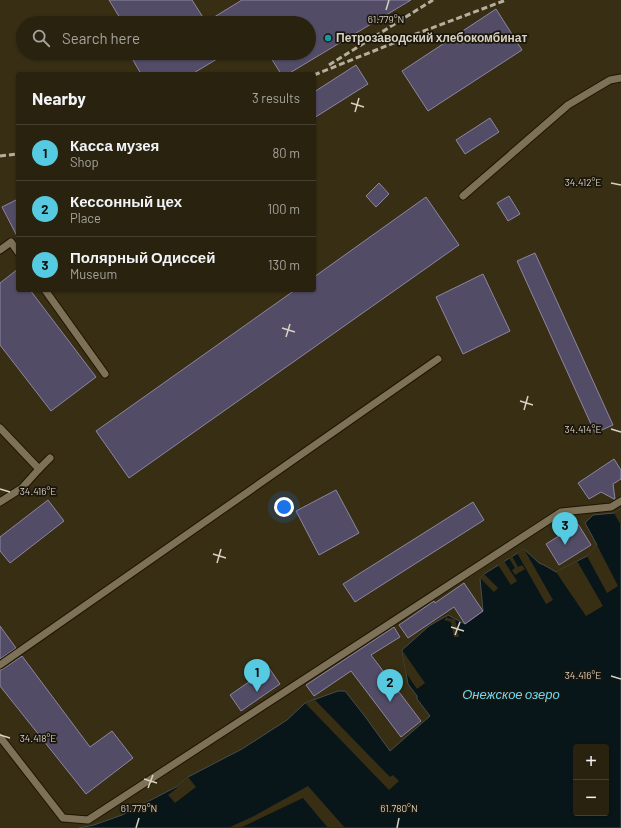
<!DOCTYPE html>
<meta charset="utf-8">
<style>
:root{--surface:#29220f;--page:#312a18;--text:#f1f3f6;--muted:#a5a49e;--line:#453f2f;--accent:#55cae0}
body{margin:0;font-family:Barlow,sans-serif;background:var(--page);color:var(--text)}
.controls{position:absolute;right:12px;bottom:12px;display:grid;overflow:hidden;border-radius:4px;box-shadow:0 1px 3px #0004}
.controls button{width:36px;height:36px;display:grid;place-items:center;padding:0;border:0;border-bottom:1px solid var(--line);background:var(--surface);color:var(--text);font:20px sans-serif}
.you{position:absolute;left:284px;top:507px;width:14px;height:14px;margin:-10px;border:3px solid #fff;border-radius:50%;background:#1a73e8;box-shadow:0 0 0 6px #1a73e833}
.badge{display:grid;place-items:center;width:26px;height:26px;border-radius:50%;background:var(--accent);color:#111;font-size:13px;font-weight:700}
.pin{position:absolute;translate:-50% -33px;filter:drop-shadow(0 1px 2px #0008)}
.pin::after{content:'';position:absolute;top:21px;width:14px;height:12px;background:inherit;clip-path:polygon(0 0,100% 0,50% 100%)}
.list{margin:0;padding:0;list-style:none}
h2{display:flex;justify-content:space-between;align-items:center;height:52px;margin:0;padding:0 16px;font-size:17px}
h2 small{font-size:13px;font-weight:400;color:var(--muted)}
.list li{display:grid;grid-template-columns:26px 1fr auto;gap:12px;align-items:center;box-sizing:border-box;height:56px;padding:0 16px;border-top:1px solid var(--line)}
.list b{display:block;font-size:15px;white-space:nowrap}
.list p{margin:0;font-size:13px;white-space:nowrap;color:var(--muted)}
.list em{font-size:13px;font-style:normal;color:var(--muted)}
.icon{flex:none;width:22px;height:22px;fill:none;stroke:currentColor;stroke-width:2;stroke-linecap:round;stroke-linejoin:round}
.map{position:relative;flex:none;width:621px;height:828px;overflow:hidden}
.search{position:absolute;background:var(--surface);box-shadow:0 1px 3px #0004;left:16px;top:16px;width:300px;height:44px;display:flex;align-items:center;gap:10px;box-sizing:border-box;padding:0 14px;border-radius:22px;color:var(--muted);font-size:15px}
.panel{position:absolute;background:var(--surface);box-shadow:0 1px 3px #0004;left:16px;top:72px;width:300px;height:220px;border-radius:4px}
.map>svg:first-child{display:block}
.water{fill:#08161a;stroke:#464e4c;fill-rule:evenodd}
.pier{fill:#372e14}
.building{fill:#534c66;stroke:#8d86a2}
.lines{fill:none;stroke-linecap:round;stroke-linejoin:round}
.service-casing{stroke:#1f1500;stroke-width:9}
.service{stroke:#7d7257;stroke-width:7}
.rail{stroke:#b5af9d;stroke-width:3;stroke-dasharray:6 3;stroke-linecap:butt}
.ticks{fill:none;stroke:#d7d1c2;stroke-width:1.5}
.culture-dot{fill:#0f9aa8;stroke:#1b160c;stroke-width:1.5}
.labels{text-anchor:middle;stroke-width:3.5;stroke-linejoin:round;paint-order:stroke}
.poi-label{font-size:12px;font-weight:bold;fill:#d7d1c2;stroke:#1b160c;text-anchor:start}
.water-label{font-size:13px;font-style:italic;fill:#68dbf8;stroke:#1b160c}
.ticks-label{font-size:10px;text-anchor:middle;fill:#d7d1c2;stroke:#1b160c;stroke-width:3.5;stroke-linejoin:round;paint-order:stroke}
</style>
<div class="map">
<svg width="621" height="828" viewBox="0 0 621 828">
<rect width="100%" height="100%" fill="#372e14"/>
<!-- water -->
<path class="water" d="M 621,509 L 621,828 L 79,828 L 94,825 L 122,815 L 176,787 L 188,777 L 242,749 L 287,720 L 305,703 L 338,691 L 345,691 L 364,715 L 390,751 L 430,716 L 417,699 L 417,696 L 408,684 L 402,650 L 429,626 L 448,615 L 465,624 L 483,611 L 480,578 L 484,574 L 524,549 L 539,563 L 544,565 L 556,572 L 587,556 L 597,545 L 585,523 L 593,515 L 614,513 ZM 576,747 L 606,747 L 606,813 L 576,813 Z"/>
<!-- pier -->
<g class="pier">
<path d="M 621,509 L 621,525 L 614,513 Z"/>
<path d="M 597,545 L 618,586 L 607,593 L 587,556 Z"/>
<path d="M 524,549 L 553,600 L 546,604 L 517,553 Z"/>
<path d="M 512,556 L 518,567 L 522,565 L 525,569 L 515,575 L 512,570 L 515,568 L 509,558 Z"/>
<path d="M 504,561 L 517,581 L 511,585 L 498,565 Z"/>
<path d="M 577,561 L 603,606 L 586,616 L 556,572 L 568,566 Z"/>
<path d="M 484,574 L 498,588 L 494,592 L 480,578 Z"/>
<path d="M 448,615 L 447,618 L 455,619 L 459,637 L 454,637 L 451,622 L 444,620 Z"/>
<path d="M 402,650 L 425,683 L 417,689 L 406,673 Z"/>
<path d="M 315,700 L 390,777 L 393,775 L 399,781 L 389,790 L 305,703 Z"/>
<path d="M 188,777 L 196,787 L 175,803 L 168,795 L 177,788 L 176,787 Z"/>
<path d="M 308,786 L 345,828 L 328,828 L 303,798 L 240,828 L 228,828 L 252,817 Z"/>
</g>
<!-- building -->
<g class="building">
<path d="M 109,0 L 192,0 L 206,22 L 242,0 L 411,0 L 288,74 L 281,74 L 268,53 L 309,53 L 309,23 L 123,23 Z"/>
<path d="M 496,9 L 522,50 L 428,111 L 402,71 Z"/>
<path d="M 129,53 L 227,53 L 192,74 L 141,74 Z"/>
<path d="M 356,65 L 368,84 L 314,118 L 314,92 Z"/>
<path d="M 490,118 L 499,132 L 465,154 L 456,140 Z"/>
<path d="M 379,183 L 389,194 L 376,207 L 366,196 Z"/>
<path d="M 509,196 L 520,214 L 508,221 L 497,203 Z"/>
<path d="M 426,197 L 459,245 L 129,478 L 96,431 L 295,290 L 314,290 L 314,277 Z"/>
<path d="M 18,199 L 18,238 L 2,207 Z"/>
<path d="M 535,253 L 613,425 L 595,433 L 517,261 Z"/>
<path d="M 18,269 L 18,290 L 30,290 L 96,377 L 51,411 L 0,345 L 0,283 Z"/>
<path d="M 483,274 L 510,331 L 463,354 L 436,297 Z"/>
<path d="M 614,459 L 621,470 L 621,479 L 613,484 L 615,499 L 614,499 L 601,492 L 589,499 L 578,483 Z"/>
<path d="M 336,490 L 359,533 L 319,555 L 296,511 Z"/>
<path d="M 48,500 L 64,521 L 10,563 L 0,551 L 0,537 Z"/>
<path d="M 473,502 L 484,520 L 355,602 L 343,584 Z"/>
<path d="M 578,524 L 591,545 L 559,565 L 546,544 Z"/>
<path d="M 464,583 L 483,611 L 465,624 L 454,607 L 408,638 L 399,625 L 434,601 L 435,603 Z"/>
<path d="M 0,626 L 16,648 L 0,659 Z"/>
<path d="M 394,627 L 400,637 L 371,655 L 421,721 L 401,737 L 351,671 L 314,696 L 306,685 Z"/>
<path d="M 22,656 L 90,747 L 112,731 L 133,758 L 86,794 L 0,686 L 0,670 L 3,669 Z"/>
<path d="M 269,668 L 280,684 L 241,711 L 230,695 Z"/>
</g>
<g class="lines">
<!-- service casing -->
<g class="service-casing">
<g id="service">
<path d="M 463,196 L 568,105 L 610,80 L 621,78"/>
<path d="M 0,250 L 11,242 L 18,252"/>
<path d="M 45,290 L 105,374"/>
<path d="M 0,428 L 39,469"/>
<path d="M 0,502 L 22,488 L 39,469 L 50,458"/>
<path d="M 0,665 L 438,359"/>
<path d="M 0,737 L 63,818 L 88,820 L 561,512 L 611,507 L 621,501"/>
</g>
</g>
<!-- service -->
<use href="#service" class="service"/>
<!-- rail -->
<g class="rail">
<path d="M 329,65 L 433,0"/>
<path d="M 314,75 L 416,34 L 506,0"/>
<path d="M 0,156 L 18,154"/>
</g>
</g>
<!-- ticks -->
<path class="ticks" d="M 386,10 L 389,0M 351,103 L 364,107M 355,112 L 359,98M 611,183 L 621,185M 282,328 L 295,332M 286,337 L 290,324M 520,401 L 533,405M 524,410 L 528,396M 611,429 L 621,432M 0,489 L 10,492M 213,554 L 226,558M 217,563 L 221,549M 451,627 L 464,631M 455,635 L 460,622M 611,676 L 621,679M 0,735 L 10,738M 144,779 L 157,783M 148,788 L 153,775M 136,828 L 139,818M 397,828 L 399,818"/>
<!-- markers -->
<circle class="culture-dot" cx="328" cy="38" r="4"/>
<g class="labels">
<!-- poi labels -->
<g class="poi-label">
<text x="336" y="42">Петрозаводский хлебокомбинат</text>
</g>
<!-- water labels -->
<g class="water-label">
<text x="511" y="699">Онежское озеро</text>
</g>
</g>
<g class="ticks-label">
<text x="386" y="23">61.779°N</text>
<text x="583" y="186">34.412°E</text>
<text x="583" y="433">34.414°E</text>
<text x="38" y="495">34.416°E</text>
<text x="583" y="679">34.416°E</text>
<text x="38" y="742">34.418°E</text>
<text x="139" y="812">61.779°N</text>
<text x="399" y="812">61.780°N</text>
</g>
</svg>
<div class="controls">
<button>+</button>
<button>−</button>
</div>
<div class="you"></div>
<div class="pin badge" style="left:257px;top:692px">1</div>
<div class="pin badge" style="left:390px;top:702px">2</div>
<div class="pin badge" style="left:565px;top:545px">3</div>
<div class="search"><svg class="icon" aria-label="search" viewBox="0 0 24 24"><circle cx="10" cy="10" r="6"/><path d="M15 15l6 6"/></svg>Search here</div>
<section class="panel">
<h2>Nearby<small>3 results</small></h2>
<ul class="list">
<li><span class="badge">1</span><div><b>Касса музея</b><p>Shop</p></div><em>80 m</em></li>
<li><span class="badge">2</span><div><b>Кессонный цех</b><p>Place</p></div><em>100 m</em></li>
<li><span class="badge">3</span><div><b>Полярный Одиссей</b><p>Museum</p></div><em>130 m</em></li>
</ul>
</section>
</div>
